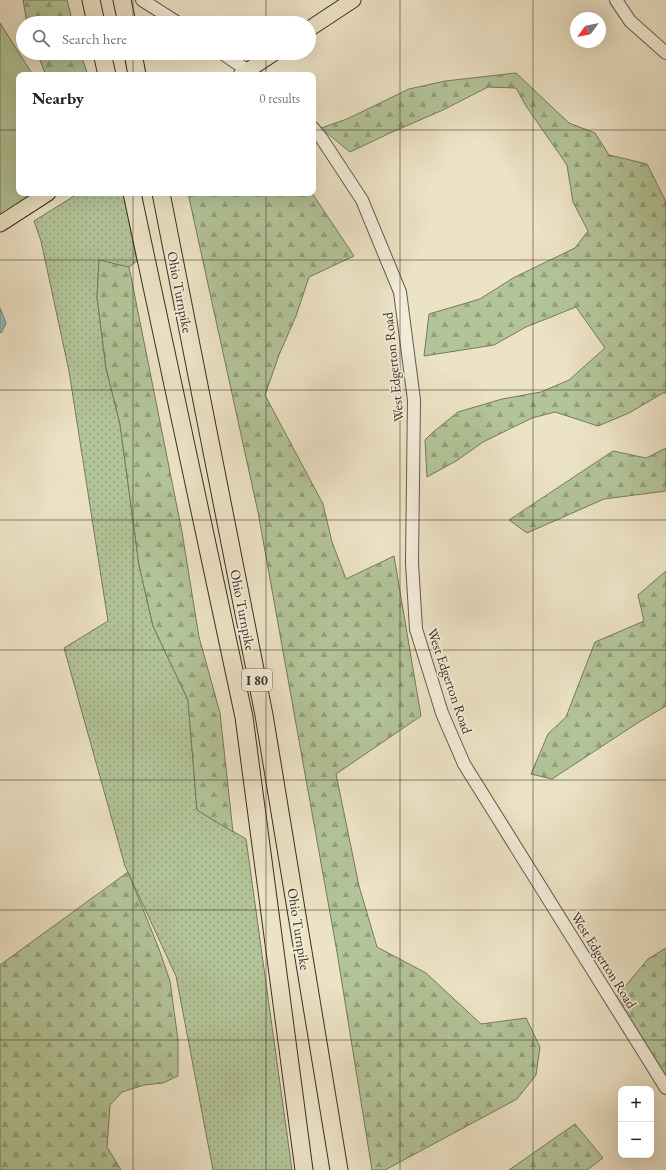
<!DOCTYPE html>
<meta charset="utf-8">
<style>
:root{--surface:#fff;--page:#f6f6f6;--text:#202124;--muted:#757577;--line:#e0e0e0}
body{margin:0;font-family:"EB Garamond",serif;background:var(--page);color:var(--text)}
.controls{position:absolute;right:12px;bottom:12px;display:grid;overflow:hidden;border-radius:8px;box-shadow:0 4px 16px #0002}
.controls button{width:36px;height:36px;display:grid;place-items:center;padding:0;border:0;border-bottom:1px solid var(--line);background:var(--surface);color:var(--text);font:20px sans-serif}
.compass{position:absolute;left:570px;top:12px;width:36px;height:36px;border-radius:50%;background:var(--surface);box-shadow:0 4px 16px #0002;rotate:237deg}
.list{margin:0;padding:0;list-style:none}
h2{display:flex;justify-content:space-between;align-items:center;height:52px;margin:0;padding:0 16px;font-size:17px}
h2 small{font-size:13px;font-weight:400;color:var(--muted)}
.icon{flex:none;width:22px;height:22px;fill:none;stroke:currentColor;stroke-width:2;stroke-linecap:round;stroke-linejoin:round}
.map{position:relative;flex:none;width:666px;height:1170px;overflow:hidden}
.search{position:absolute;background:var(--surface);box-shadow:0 4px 16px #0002;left:16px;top:16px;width:300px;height:44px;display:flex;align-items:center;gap:10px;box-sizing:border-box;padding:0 14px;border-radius:22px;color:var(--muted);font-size:15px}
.panel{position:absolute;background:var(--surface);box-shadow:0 4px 16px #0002;left:16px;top:72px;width:300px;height:124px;border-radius:8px}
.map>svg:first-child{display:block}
.grass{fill:url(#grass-dots);stroke:#767a5e}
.forest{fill:url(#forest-firs);stroke:#767a5e}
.green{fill:#b3c498;stroke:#767a5e}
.water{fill:url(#water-ripples);stroke:#73847d}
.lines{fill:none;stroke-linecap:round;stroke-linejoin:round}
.minor-casing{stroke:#665c4d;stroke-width:14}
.major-casing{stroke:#392f25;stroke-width:17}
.highway-casing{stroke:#392f25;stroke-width:19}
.minor{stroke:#f3ecd9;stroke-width:12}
.major{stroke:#ece2c5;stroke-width:15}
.highway{stroke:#ece2c5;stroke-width:17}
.grid{fill:none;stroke:#392f25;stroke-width:1;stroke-opacity:0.55}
.labels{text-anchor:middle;stroke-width:3.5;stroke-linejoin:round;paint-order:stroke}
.shield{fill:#f3ecd9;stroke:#71685b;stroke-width:1}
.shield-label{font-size:13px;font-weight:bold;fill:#392f25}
.street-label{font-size:14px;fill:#392f25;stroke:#f3ecd9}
</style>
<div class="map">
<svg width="666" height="1170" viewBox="0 0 666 1170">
<defs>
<pattern id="grass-dots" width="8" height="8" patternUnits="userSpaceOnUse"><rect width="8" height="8" fill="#b3c498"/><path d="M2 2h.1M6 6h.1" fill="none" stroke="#93a07c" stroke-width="1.8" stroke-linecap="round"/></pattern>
<pattern id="forest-firs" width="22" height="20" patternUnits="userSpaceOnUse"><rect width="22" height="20" fill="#b3c498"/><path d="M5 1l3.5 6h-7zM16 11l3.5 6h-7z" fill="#93a07c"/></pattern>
<pattern id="water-ripples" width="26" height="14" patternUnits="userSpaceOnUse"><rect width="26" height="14" fill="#99bdb7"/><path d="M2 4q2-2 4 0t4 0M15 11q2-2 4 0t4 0" fill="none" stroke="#7e9a95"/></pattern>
</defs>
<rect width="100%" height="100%" fill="#ece2c5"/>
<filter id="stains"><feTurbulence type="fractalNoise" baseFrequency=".005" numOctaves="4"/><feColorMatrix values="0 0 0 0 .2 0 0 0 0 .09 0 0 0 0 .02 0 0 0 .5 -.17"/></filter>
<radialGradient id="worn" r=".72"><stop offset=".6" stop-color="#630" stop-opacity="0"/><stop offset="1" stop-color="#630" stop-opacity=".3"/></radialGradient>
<!-- grass -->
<path class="grass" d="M 79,193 L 123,193 L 137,261 L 129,267 L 99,261 L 97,297 L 106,368 L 120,424 L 139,565 L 153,626 L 188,700 L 197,810 L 246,839 L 292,1170 L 213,1170 L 176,976 L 125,866 L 64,648 L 108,621 L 69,371 L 41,241 L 34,221 Z"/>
<!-- forest -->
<g class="forest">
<path d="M 23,0 L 67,0 L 73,23 L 27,23 Z"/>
<path d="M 37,53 L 80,53 L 88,75 L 46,75 Z"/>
<path d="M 516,73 L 569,123 L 595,133 L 609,155 L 647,164 L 666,202 L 666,393 L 663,393 L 629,413 L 598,426 L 555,412 L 532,418 L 483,442 L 456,461 L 427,477 L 425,440 L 432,433 L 458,412 L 502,399 L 541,392 L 569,380 L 605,348 L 576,307 L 526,327 L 494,345 L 424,356 L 429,314 L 480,299 L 513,278 L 575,248 L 588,231 L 573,202 L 567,165 L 526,106 L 516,88 L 488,87 L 443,110 L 390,133 L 350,152 L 321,128 L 347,119 L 409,89 L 445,81 Z"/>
<path d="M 188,193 L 312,193 L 354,256 L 309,277 L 296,316 L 279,355 L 265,395 L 323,504 L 332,542 L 346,579 L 394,556 L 421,716 L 336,774 L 359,886 L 377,947 L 426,973 L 481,1024 L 526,1018 L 540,1047 L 536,1075 L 517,1099 L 385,1170 L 372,1170 L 337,952 L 258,512 Z"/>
<path d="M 99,260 L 129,267 L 182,532 L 199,637 L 220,713 L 233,832 L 197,810 L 188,700 L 153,626 L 139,565 L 120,424 L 106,368 L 97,297 Z"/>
<path d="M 666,448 L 666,491 L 604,499 L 527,533 L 509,520 L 613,451 L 646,458 Z"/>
<path d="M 666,571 L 666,706 L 639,722 L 552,779 L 531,774 L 548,734 L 566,717 L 595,642 L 644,621 L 638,595 Z"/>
<path d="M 128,872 L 159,949 L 170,981 L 178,1040 L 178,1076 L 163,1083 L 144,1085 L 122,1092 L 110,1105 L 107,1147 L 121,1170 L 0,1170 L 0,965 Z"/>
<path d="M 666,948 L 666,1078 L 616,997 L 648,959 Z"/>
<path d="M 575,1124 L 603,1158 L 587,1170 L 509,1170 Z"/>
</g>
<!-- green -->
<path class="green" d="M 0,23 L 33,75 L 19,75 L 19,193 L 50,193 L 0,225 Z"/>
<!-- water -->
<path class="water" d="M 0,308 L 6,323 L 2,332 L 0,333 Z"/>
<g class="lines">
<!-- minor casing -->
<g class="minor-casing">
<g id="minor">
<path d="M 142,0 L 178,23"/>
<path d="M 616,0 L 630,21 L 666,53"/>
<path d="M 222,53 L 254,75"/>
<path d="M 313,128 L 322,139 L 362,200 L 400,292 L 414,400 L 412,563 L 416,629 L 442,713 L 464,764 L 666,1088"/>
</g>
</g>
<!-- major casing -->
<g class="major-casing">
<g id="major">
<path d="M 309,29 L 353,0"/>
<path d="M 241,75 L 274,53"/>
<path d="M 0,224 L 48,193"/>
</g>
</g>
<!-- highway casing -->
<g class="highway-casing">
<g id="highway">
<path d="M 91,0 L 96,23"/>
<path d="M 122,0 L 127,23"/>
<path d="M 102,53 L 107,75"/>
<path d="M 133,53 L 137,75"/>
<path d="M 132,193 L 244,717 L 304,1170"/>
<path d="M 161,193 L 264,715 L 339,1170"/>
</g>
</g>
<!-- minor -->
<use href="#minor" class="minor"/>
<!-- major -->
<use href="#major" class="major"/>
<!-- highway -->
<use href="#highway" class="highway"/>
</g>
<!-- grid -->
<path class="grid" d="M 133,0 L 133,23M 266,0 L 266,23M 400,0 L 400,1170M 533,0 L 533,1170M 133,53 L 133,75M 266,53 L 266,75M 0,130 L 19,130M 313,130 L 666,130M 133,193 L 133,1170M 266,193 L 266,1170M 0,260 L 666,260M 0,390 L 666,390M 0,520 L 666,520M 0,650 L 666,650M 0,780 L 666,780M 0,910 L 666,910M 0,1040 L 666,1040"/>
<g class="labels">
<!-- shield labels -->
<rect class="shield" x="242" y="669" width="30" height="22" rx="3"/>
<g class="shield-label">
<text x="257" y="685">I 80</text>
</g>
<!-- street labels -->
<g class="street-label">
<text transform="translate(180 292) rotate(79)" y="5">Ohio Turnpike</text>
<text transform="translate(393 367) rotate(-96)" y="5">West Edgerton Road</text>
<text transform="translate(243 610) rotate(79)" y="5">Ohio Turnpike</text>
<text transform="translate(450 681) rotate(71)" y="5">West Edgerton Road</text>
<text transform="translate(299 929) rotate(81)" y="5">Ohio Turnpike</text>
<text transform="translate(604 960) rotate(58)" y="5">West Edgerton Road</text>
</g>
</g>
<rect width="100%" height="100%" filter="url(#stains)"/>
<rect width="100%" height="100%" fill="url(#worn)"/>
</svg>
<div class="controls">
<button>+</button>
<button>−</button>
</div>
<svg class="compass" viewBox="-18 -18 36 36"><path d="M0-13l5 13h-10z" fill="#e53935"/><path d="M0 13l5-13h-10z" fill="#757577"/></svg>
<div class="search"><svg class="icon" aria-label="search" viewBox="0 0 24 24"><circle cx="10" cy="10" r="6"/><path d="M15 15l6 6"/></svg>Search here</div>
<section class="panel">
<h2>Nearby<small>0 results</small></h2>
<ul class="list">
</ul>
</section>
</div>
